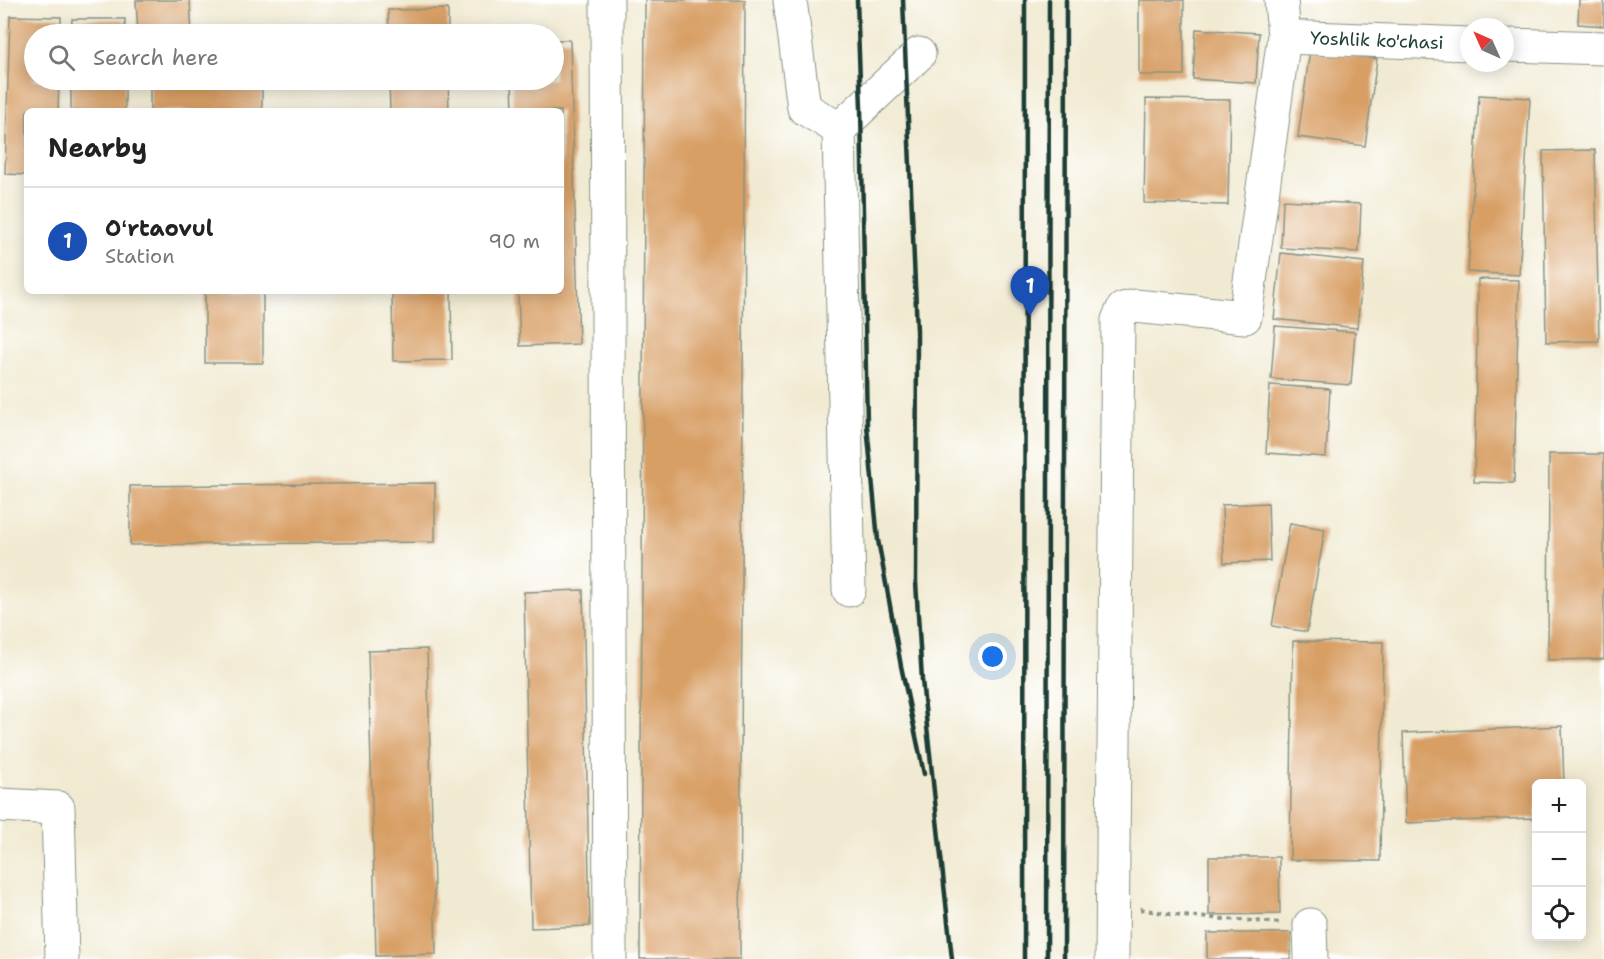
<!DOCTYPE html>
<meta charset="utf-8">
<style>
:root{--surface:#fff;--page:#f2f2f2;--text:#222;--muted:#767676;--line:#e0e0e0;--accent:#db2777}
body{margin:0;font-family:"Shantell Sans",sans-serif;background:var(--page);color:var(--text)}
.controls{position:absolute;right:18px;bottom:18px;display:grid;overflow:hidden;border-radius:9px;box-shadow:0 3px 15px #0003}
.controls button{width:54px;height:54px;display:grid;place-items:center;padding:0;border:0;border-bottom:2px solid var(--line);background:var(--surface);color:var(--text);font:30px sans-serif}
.compass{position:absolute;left:1460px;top:18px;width:54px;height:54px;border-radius:50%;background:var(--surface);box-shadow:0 3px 15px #0003;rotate:315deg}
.you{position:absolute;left:993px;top:657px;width:21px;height:21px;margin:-15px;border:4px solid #fff;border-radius:50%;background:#1a73e8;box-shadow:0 0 0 9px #1a73e833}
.badge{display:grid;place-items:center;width:39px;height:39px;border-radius:50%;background:var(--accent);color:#fff;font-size:20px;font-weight:700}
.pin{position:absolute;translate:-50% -50px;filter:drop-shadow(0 2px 3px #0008)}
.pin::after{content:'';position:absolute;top:32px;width:21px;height:18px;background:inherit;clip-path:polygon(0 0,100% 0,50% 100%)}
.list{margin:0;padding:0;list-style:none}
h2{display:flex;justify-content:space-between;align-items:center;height:78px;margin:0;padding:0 24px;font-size:26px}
h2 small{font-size:20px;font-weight:400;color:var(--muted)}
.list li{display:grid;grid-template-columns:39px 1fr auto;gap:18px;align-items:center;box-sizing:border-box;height:108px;padding:0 24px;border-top:2px solid var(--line)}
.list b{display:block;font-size:22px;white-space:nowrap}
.list p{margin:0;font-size:20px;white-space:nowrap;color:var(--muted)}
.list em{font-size:20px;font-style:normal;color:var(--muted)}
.icon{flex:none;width:33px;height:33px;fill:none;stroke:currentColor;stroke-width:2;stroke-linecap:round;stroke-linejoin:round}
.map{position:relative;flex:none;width:1604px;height:959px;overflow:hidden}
.search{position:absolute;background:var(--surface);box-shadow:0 3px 15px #0003;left:24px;top:24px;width:540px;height:66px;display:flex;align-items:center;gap:15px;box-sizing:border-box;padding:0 21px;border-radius:33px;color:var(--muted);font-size:22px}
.panel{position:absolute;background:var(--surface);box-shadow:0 3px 15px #0003;left:24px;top:108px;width:540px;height:186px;border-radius:9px}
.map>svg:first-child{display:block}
.building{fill:#d89f65}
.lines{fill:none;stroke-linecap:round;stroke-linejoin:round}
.minor-casing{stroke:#889483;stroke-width:35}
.path{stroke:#889483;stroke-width:4;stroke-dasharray:4.5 4.5;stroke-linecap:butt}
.minor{stroke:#fff;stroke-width:33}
.rail{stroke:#1f3d34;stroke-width:4.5}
.labels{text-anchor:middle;stroke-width:4.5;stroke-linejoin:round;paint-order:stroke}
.street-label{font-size:18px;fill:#1f3d34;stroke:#fff}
</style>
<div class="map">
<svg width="1604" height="959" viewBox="0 0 1604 959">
<rect width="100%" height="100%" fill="#fff"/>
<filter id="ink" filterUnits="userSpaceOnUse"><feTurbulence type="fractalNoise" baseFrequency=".0167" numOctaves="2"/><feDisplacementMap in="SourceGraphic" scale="12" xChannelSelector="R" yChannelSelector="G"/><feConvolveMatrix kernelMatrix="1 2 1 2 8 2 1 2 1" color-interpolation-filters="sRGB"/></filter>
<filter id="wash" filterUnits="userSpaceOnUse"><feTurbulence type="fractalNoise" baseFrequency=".008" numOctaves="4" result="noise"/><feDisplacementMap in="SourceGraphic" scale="24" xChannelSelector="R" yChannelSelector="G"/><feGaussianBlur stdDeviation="1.35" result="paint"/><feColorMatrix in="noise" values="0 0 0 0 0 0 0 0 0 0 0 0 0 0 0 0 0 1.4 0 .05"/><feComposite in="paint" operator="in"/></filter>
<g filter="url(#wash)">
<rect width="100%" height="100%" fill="#f1ead2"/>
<g id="blocks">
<!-- building -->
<g class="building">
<path d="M 136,0 L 190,0 L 192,34 L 138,34 Z"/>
<path d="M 645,0 L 745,0 L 740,959 L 640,959 Z"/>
<rect x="1139" y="0" width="45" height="75"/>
<path d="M 1579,0 L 1604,0 L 1604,26 L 1578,24 Z"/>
<path d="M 448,9 L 448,34 L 389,34 L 388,10 Z"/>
<path d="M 10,16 L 61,17 L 61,34 L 34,34 L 34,80 L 59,80 L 58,111 L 27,111 L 27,175 L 5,174 Z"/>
<path d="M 72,19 L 125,19 L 125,34 L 71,34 Z"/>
<path d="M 1196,29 L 1259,33 L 1256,83 L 1193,79 Z"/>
<path d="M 554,40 L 570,40 L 579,344 L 520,346 L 518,291 L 561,291 L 561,111 L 513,111 L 512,80 L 554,80 Z"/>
<path d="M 1310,50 L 1377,59 L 1365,146 L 1298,137 Z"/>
<rect x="71" y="80" width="54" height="31"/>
<rect x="150" y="80" width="112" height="31"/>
<path d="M 389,80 L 448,80 L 449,111 L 390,111 Z"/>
<path d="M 1479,95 L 1530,98 L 1519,275 L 1468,272 Z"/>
<path d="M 1146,99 L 1230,100 L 1228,205 L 1144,203 Z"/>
<path d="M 1595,150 L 1599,341 L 1546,342 L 1543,151 Z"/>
<path d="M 1283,200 L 1361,204 L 1359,252 L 1281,248 Z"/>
<path d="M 1281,253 L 1364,262 L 1357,328 L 1274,319 Z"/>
<path d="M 1478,279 L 1519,280 L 1514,483 L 1474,482 Z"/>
<rect x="205" y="291" width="58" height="72"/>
<path d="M 392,291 L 451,291 L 452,360 L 393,361 Z"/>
<path d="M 1275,326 L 1355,332 L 1351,385 L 1271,379 Z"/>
<path d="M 1270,385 L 1330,389 L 1326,457 L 1266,453 Z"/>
<path d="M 1549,454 L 1604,454 L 1604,659 L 1548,660 Z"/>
<path d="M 435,483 L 435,542 L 130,545 L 130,486 Z"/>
<path d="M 1268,503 L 1270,561 L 1224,563 L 1222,505 Z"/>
<path d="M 1290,523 L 1325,529 L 1307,632 L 1272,626 Z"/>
<path d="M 583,590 L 590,926 L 531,928 L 524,592 Z"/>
<path d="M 1293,641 L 1383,642 L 1380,861 L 1290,860 Z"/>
<path d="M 427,649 L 436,954 L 376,956 L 368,651 Z"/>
<path d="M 1562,726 L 1564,784 L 1536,784 L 1536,818 L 1406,823 L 1403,733 Z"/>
<path d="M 1209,857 L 1279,857 L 1280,914 L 1209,915 Z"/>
<rect x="1207" y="933" width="84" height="26"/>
</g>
</g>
</g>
<g filter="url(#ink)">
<use href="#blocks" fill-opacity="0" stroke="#889483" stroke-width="1.5"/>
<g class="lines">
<!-- minor casing -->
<g class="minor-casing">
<g id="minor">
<path d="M 607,0 L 610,959"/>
<path d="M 790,0 L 804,108 L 839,129 L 919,54"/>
<path id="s1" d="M 1284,37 L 1469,44"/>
<path d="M 1505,45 L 1604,48"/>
<path d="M 839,129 L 849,590"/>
<path d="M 0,805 L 58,808 L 62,959"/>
<path d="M 1310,925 L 1311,959"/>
<path d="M 1112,959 L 1118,320 L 1123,309 L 1135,306 L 1245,317 L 1284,37 L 1281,0"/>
</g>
</g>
<!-- path -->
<path class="path" d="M 1140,909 L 1182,916 L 1282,923"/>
<!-- minor -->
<use href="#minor" class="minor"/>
<!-- rail -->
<g class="rail">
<path d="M 857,0 L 861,108 L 867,426 L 878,540 L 901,666 L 924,774"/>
<path d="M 903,0 L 917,331 L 916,582 L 922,680 L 952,959"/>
<path d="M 1024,959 L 1025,0"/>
<path d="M 1047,959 L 1049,0"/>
<path d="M 1064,959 L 1066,0"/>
</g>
</g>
</g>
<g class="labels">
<!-- street labels -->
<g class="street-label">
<text dy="6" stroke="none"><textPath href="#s1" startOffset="93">Yoshlik ko'chasi</textPath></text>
</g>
</g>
</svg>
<div class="controls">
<button>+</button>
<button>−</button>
<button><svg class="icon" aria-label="locate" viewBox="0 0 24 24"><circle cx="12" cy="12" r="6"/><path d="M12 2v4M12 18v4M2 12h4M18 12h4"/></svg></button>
</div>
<svg class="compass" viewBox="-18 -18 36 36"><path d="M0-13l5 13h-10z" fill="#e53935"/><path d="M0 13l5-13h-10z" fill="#767676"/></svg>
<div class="you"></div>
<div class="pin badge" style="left:1030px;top:316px;background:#1a4fb4">1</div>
<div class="search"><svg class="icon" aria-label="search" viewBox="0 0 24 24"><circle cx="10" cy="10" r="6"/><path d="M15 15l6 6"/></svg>Search here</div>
<section class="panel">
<h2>Nearby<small></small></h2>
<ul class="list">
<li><span class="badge" style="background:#1a4fb4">1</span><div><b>Oʻrtaovul</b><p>Station</p></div><em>90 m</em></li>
</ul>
</section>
</div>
